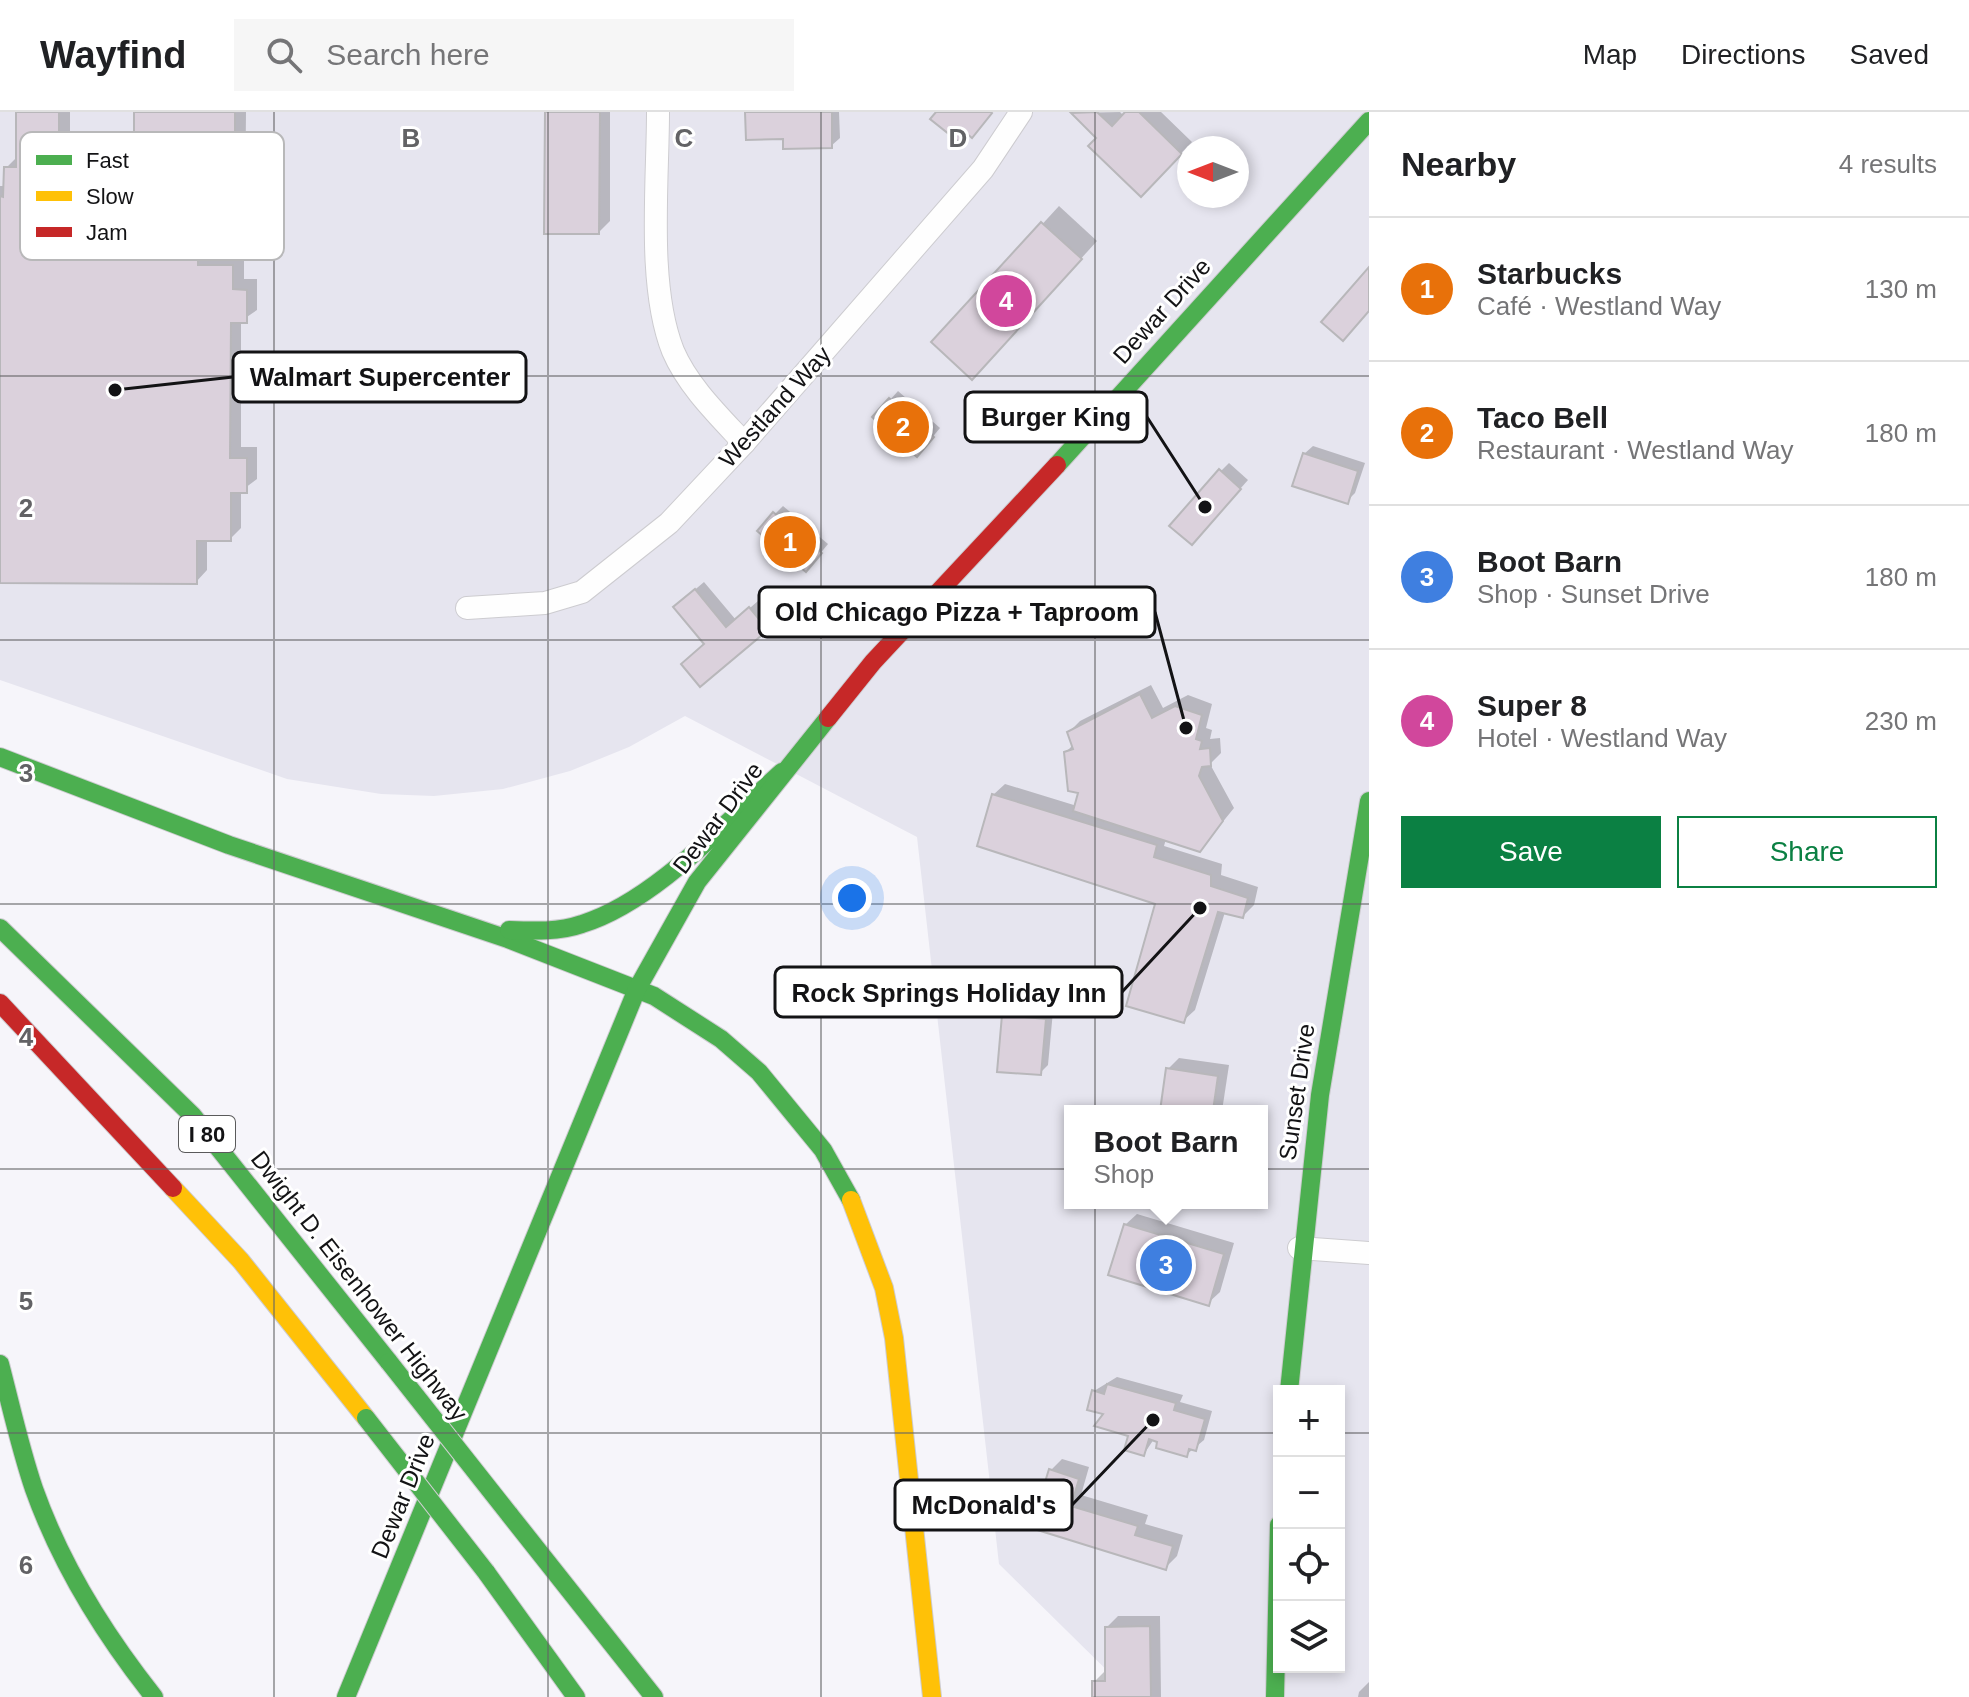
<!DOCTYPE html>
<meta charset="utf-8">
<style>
:root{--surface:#fff;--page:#f6f6f6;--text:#202124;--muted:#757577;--line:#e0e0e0;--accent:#0b8043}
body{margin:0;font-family:Helvetica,sans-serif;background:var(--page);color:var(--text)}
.controls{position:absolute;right:24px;bottom:24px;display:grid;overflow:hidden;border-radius:0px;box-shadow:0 4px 12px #0003}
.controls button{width:72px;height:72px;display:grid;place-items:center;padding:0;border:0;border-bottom:2px solid var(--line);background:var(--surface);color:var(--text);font:40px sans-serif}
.compass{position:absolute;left:1177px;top:24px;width:72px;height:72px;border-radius:50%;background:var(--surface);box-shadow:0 4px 12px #0003;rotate:270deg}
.you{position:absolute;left:852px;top:786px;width:28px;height:28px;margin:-20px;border:6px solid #fff;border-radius:50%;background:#1a73e8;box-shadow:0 0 0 12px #1a73e833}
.badge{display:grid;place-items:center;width:52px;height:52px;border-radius:50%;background:var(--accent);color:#fff;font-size:26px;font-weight:700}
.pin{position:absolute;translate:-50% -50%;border:4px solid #fff;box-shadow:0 2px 8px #0006}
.popup{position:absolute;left:1064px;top:993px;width:204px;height:104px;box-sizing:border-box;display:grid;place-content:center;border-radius:0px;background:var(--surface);filter:drop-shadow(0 2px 6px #0005);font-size:26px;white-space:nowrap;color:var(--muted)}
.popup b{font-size:30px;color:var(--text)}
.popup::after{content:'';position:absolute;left:50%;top:100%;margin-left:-16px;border:16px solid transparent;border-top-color:var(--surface)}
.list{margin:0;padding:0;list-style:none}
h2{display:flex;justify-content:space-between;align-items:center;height:104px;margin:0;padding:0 32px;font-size:34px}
h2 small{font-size:26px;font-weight:400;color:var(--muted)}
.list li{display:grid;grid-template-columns:52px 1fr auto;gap:24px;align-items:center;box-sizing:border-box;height:144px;padding:0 32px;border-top:2px solid var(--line)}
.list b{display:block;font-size:30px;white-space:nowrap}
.list p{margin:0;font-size:26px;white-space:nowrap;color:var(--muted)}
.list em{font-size:26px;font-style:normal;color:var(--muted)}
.actions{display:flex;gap:16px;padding:24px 32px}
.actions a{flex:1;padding:18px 0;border:2px solid var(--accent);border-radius:0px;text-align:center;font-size:28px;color:var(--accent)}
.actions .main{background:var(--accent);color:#fff}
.icon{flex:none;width:44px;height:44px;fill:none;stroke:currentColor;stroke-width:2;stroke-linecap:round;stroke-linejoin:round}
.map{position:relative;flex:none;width:1369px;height:1585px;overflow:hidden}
header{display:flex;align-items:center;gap:48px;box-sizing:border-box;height:112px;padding:0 40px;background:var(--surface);border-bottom:2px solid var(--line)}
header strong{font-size:38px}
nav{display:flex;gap:44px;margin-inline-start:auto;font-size:28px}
.search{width:560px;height:72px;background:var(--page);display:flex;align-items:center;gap:20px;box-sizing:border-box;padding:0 28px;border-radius:0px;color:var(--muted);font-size:30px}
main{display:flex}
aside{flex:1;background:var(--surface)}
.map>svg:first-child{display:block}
.built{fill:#e6e5ef;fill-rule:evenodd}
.shadow{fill:#0003}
.building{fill:#dbd1dc;stroke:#b8b7ba;stroke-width:2}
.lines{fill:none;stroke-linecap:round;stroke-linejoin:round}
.street-casing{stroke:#cdccd0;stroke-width:24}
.fast-casing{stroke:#cdccd0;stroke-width:20}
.slow-casing{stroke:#cdccd0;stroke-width:20}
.jam-casing{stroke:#cdccd0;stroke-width:20}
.street{stroke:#fefefe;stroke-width:22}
.fast{stroke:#4caf50;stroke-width:18}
.slow{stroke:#ffc107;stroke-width:18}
.jam{stroke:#c62828;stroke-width:18}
.fast-bridge-casing{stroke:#d1d0d3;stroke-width:20;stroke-linecap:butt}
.fast-bridge{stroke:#4caf50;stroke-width:18}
.grid{fill:none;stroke:#626265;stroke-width:2;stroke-opacity:0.55}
.labels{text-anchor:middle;stroke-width:6;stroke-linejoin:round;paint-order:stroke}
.shield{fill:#fff;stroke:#5a5a5b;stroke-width:2}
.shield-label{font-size:22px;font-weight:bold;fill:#131315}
.street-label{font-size:24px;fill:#131315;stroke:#fff}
.key{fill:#fff;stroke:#b8b8b9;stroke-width:2}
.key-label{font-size:22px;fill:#131315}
.grid-label{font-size:26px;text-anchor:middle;font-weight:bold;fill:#626265;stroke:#fff;stroke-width:6;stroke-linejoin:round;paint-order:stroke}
.leader{fill:none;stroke:#131315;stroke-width:3}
.callout-dot{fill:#131315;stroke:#fff;stroke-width:3}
.callout{fill:#fff;stroke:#131315;stroke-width:3}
.callout-label{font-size:26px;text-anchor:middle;font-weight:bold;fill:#131315}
</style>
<header>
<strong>Wayfind</strong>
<div class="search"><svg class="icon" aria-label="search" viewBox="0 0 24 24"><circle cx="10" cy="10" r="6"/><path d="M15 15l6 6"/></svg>Search here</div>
<nav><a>Map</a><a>Directions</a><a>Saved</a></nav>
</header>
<main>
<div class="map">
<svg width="1369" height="1585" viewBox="0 0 1369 1585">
<rect width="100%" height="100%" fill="#f6f5fa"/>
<!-- built -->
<path class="built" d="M 0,0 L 1369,0 L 1369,1585 L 1134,1585 L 999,1452 L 917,725 L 685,604 L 629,635 L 570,659 L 503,677 L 434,684 L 381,682 L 287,667 L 0,568 ZM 1189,36 L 1237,36 L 1237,84 L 1189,84 ZM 1070,999 L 1262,999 L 1262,1091 L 1070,1091 ZM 1279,1279 L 1339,1279 L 1339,1555 L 1279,1555 Z"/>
<!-- shadow -->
<g class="shadow">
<path d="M 18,0 L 70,0 L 70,45 L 136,45 L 136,0 L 246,0 L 245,93 L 234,104 L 208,104 L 208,142 L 244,143 L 244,167 L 257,167 L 257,198 L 241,209 L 241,335 L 257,335 L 257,367 L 241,379 L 241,416 L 230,427 L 207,427 L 207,458 L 196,470 L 0,469 L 0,74 L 5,74 L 6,56 L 18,44 Z"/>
<path d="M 547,0 L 610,0 L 610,109 L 599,120 Z"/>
<path d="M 747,0 L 839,0 L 840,26 L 831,34 L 785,25 Z"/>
<path d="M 1120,0 L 1124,4 L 1128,0 L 1161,0 L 1192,30 L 1141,82 L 1099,26 L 1074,1 Z"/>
<path d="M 1059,94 L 1097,129 L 989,248 L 934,230 Z"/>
<path d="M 898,279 L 940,316 L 925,334 L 875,305 Z"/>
<path d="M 1313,334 L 1365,351 L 1355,381 L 1347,389 L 1304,342 Z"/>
<path d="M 1229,351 L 1248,368 L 1200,422 L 1221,359 Z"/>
<path d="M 783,394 L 828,432 L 814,449 L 775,402 Z"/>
<path d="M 704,470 L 736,508 L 758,489 L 775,509 L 767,517 L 706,532 L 684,487 Z"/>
<path d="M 1151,573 L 1163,596 L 1188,583 L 1212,592 L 1206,616 L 1212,618 L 1210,627 L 1220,626 L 1221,641 L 1210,652 L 1234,696 L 1200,738 L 1166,727 L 1164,734 L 1222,752 L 1221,763 L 1258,775 L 1254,793 L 1243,804 L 1225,800 L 1195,898 L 1183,909 L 1157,791 L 993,683 L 1005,672 L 1077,694 L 1080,679 L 1066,640 L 1074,632 L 1069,620 L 1080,609 Z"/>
<path d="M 1012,896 L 1053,899 L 1048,953 L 1040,961 L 1004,904 Z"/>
<path d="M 1179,946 L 1229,953 L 1222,999 L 1162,999 L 1168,957 Z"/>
<path d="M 1137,1102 L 1234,1131 L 1220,1180 L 1208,1191 L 1125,1113 Z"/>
<path d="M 1117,1265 L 1183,1283 L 1180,1290 L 1212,1299 L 1204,1328 L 1186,1343 L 1154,1327 L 1144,1342 L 1130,1322 L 1106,1301 L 1094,1279 Z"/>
<path d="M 1062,1347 L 1089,1355 L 1081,1383 L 1148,1403 L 1145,1412 L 1183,1423 L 1177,1444 L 1166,1455 L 1034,1415 L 1051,1358 Z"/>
<path d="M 1118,1504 L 1160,1504 L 1161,1585 L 1094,1585 L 1094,1570 L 1105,1559 L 1107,1515 Z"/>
<path d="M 1369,1570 L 1369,1585 L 1358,1585 L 1359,1580 Z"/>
</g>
<!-- building -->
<g class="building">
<path d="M 16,0 L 59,0 L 59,56 L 134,56 L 134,0 L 235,0 L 235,106 L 198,106 L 198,153 L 233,153 L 233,177 L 247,178 L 247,211 L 231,211 L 230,346 L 247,346 L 247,381 L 231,381 L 231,429 L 197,429 L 197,472 L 0,471 L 0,84 L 3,85 L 4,55 L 16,55 Z"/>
<path d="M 545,0 L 600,0 L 599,122 L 544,122 Z"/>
<path d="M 745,0 L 832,0 L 832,36 L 783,37 L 783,27 L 746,28 Z"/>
<path d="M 936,0 L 991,0 L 992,1 L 972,26 L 966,21 L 959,30 L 930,7 Z"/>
<path d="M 1097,0 L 1112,14 L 1125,0 L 1139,0 L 1182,42 L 1141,85 L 1088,34 L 1096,26 L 1071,1 Z"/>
<path d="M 1041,110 L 1082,147 L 972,268 L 931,230 Z"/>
<path d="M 1369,155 L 1369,199 L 1343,229 L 1321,210 Z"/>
<path d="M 889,286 L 934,325 L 917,345 L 872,305 Z"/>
<path d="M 1303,341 L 1358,359 L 1348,392 L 1292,374 Z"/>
<path d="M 1219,357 L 1241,377 L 1192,433 L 1169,414 Z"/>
<path d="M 773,400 L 822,441 L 806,460 L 757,419 Z"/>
<path d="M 695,477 L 726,515 L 749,495 L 768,518 L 700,575 L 681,552 L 704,532 L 673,495 Z"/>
<path d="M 1140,582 L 1152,606 L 1175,594 L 1202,603 L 1196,627 L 1202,629 L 1200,637 L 1210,636 L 1211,654 L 1202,655 L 1199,664 L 1223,709 L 1200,740 L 1073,699 L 1078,681 L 1068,679 L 1064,640 L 1073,637 L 1067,620 Z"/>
<path d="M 992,682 L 1157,733 L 1154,745 L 1211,763 L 1211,774 L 1248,786 L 1243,806 L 1218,800 L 1184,911 L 1126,894 L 1155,792 L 977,734 Z"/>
<path d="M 1002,903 L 1046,907 L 1041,963 L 997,960 Z"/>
<path d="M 1166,956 L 1218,964 L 1213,999 L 1160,999 Z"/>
<path d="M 1124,1112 L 1224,1142 L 1209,1194 L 1108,1163 Z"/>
<path d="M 1107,1272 L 1176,1291 L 1174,1298 L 1205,1307 L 1196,1339 L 1189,1337 L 1187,1345 L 1156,1336 L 1157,1330 L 1149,1327 L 1144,1344 L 1124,1338 L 1128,1324 L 1094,1314 L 1103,1302 L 1087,1298 L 1092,1278 L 1104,1282 Z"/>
<path d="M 1049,1357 L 1079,1367 L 1071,1394 L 1138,1414 L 1135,1423 L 1173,1434 L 1166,1458 L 1031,1416 Z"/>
<path d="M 1150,1514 L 1151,1585 L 1092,1585 L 1092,1569 L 1105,1569 L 1105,1515 Z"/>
</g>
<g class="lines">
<!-- street casing -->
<g class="street-casing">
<g id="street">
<path d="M 658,0 C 658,70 647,174 673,239 C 688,274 718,303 744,331"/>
<path d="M 467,496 L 545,491 L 582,480 L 669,411 L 744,331 L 983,57 L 1021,0"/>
<path d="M 1299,1136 L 1369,1141"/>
</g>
</g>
<!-- fast casing -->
<g class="fast-casing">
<g id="fast">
<path d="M 1057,353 L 1369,9"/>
<path d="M 0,645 L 229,733 L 508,827 L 654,884 L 721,927 L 759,960 L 823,1038 L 851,1088"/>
<path d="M 0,816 L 193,1004 L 389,1250"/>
<path d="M 509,818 C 534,819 559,820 582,812 C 654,790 726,710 782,660"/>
<path d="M 0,1252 C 11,1294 20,1336 34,1377 C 61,1453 104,1522 154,1585"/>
<path d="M 1289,1279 L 1320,983 L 1369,689"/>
<path d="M 509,1402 L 654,1585"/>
<path d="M 486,1460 L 576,1585"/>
<path d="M 346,1585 L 637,877 L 697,770 L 828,606"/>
<path d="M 1275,1585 L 1279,1413"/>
</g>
</g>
<!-- slow casing -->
<g class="slow-casing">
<g id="slow">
<path d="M 173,1076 L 241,1149 L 366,1306"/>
<path d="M 851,1088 L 884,1176 L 894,1226 L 932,1585"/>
</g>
</g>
<!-- jam casing -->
<g class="jam-casing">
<g id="jam">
<path d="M 828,606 L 873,550 L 1057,353"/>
<path d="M 0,891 L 173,1076"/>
</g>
</g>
<!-- street -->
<use href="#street" class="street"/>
<!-- fast -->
<use href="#fast" class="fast"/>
<!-- slow -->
<use href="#slow" class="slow"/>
<!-- jam -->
<use href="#jam" class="jam"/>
<!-- fast-bridge casing -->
<g class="fast-bridge-casing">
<g id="fast-bridge">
<path d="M 389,1250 L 509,1402"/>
<path d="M 366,1306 L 486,1460"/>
</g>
</g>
<!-- fast-bridge -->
<use href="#fast-bridge" class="fast-bridge"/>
</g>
<!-- grid -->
<path class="grid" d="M 274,0 L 274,1585M 548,0 L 548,1585M 821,0 L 821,1585M 1095,0 L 1095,1585M 0,264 L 1369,264M 0,528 L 1369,528M 0,792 L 1369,792M 0,1057 L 1369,1057M 0,1321 L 1279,1321M 1339,1321 L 1369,1321"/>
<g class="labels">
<!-- shield labels -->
<rect class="shield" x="179" y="1004" width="56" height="36" rx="6"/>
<g class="shield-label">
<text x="207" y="1030">I 80</text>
</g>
<!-- street labels -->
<g class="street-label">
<text transform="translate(1162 199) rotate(-48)" y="8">Dewar Drive</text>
<text transform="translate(775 295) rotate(-48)" y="8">Westland Way</text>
<text transform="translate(718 706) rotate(-53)" y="8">Dewar Drive</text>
<text transform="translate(1297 980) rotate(-82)" y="8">Sunset Drive</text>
<text transform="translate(359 1174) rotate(52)" y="8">Dwight D. Eisenhower Highway</text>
<text transform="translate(403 1384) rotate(-68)" y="8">Dewar Drive</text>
</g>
</g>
<!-- legend -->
<rect x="20" y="20" width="264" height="128" rx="12" class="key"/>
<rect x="36" y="43" width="36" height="10" fill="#4caf50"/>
<rect x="36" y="79" width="36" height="10" fill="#ffc107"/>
<rect x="36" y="115" width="36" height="10" fill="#c62828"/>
<g class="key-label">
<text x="86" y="56">Fast</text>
<text x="86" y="92">Slow</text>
<text x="86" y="128">Jam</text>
</g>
<g class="grid-label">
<text x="411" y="35">B</text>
<text x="684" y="35">C</text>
<text x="958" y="35">D</text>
<text x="26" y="405">2</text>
<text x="26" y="670">3</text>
<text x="26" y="934">4</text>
<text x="26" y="1198">5</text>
<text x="26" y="1462">6</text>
</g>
<!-- callouts -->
<path class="leader" d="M115 278L233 265M1205 395L1147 305M1186 616L1155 500M1200 796L1122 880M1153 1308L1072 1393"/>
<g class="callout-dot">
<circle cx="115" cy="278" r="8"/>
<circle cx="1205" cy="395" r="8"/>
<circle cx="1186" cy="616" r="8"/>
<circle cx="1200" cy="796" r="8"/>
<circle cx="1153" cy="1308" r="8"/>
</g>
<g class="callout">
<rect x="233" y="240" width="293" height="50" rx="8"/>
<rect x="965" y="280" width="182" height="50" rx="8"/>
<rect x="759" y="475" width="396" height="50" rx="8"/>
<rect x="775" y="855" width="347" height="50" rx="8"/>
<rect x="895" y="1368" width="177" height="50" rx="8"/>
</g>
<g class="callout-label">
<text x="380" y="274">Walmart Supercenter</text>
<text x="1056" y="314">Burger King</text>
<text x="957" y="509">Old Chicago Pizza + Taproom</text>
<text x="949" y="890">Rock Springs Holiday Inn</text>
<text x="984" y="1402">McDonald's</text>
</g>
</svg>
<div class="controls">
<button>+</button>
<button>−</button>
<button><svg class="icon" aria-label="locate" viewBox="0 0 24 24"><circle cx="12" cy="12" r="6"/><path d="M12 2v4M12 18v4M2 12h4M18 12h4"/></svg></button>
<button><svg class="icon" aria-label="layers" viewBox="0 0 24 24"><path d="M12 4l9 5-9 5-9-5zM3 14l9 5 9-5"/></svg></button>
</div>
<svg class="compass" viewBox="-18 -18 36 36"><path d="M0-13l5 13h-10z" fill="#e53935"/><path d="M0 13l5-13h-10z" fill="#757577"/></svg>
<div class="you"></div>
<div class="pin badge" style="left:790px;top:430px;background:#e8710a">1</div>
<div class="pin badge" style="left:903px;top:315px;background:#e8710a">2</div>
<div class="pin badge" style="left:1166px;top:1153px;background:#3f7fe0">3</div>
<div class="popup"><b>Boot Barn</b>Shop</div>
<div class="pin badge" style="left:1006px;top:189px;background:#d1479c">4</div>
</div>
<aside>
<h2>Nearby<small>4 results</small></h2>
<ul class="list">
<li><span class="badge" style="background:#e8710a">1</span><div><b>Starbucks</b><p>Café · Westland Way</p></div><em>130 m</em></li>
<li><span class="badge" style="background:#e8710a">2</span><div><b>Taco Bell</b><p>Restaurant · Westland Way</p></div><em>180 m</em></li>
<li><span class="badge" style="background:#3f7fe0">3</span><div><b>Boot Barn</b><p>Shop · Sunset Drive</p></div><em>180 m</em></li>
<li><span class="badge" style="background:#d1479c">4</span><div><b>Super 8</b><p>Hotel · Westland Way</p></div><em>230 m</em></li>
</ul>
<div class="actions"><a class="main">Save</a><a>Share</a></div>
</aside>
</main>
